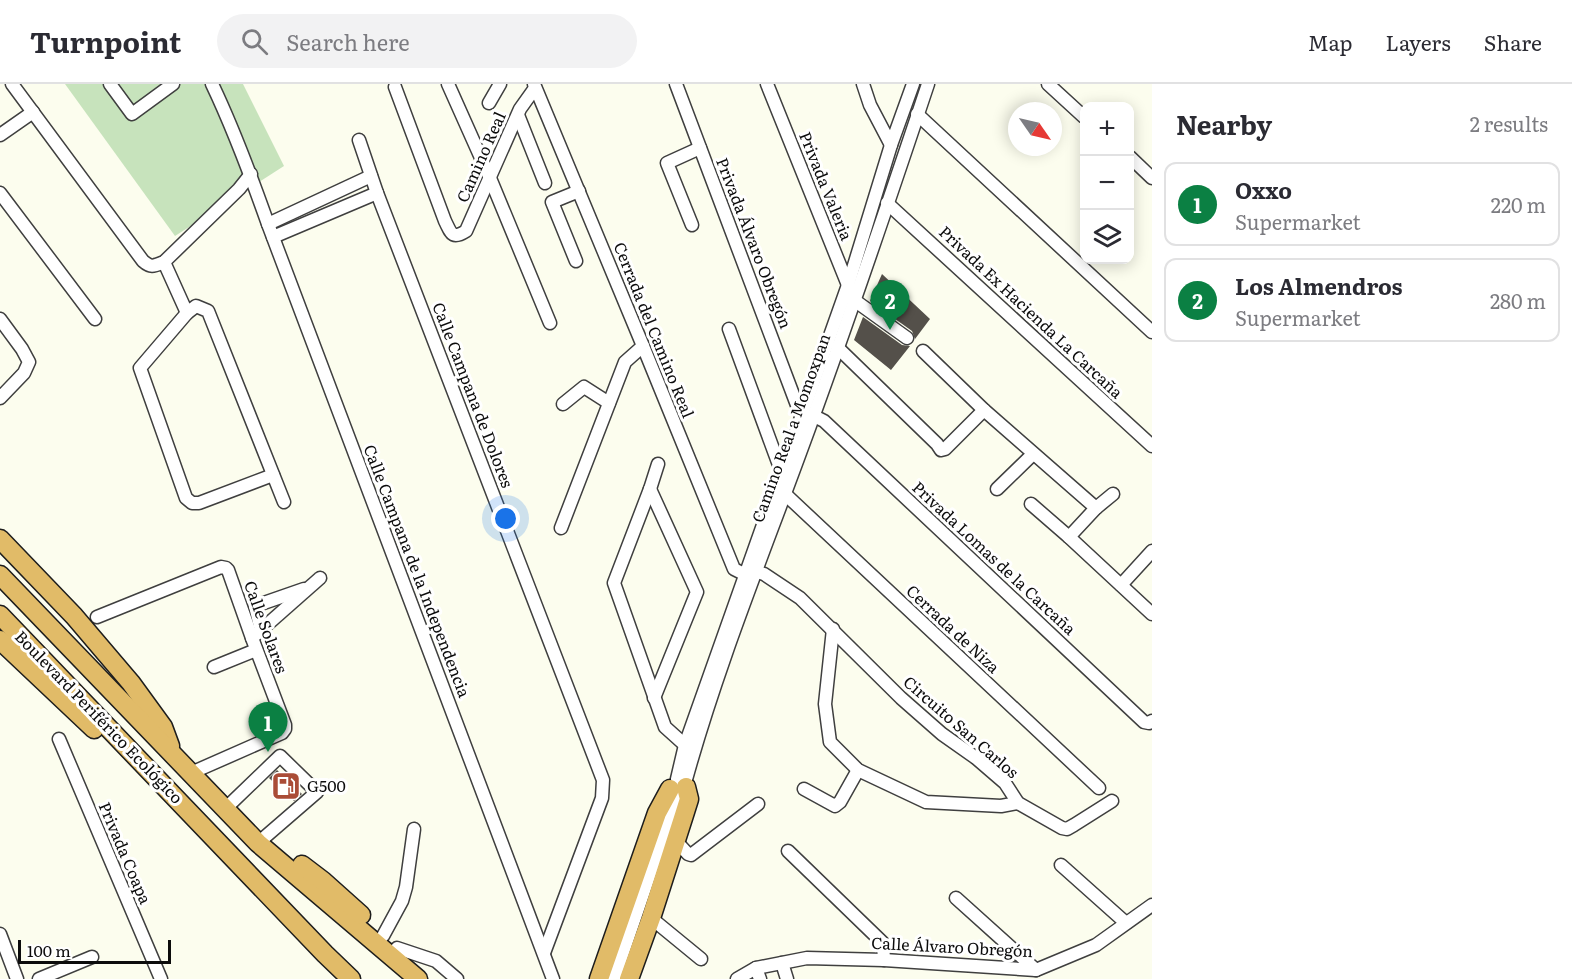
<!DOCTYPE html>
<meta charset="utf-8">
<style>
:root{--surface:#fff;--page:#f2f2f3;--text:#2b2b33;--muted:#7c7c81;--line:#e1e1e2;--accent:#0b8043}
body{margin:0;font-family:Literata,serif;background:var(--page);color:var(--text)}
.controls{position:absolute;right:18px;top:18px;display:grid;overflow:hidden;border-radius:12px;box-shadow:0 3px 15px #0003}
.controls button{width:54px;height:54px;display:grid;place-items:center;padding:0;border:0;border-bottom:2px solid var(--line);background:var(--surface);color:var(--text);font:30px sans-serif}
.compass{position:absolute;left:1008px;top:18px;width:54px;height:54px;border-radius:50%;background:var(--surface);box-shadow:0 3px 15px #0003;rotate:124deg}
.scale{position:absolute;left:18px;bottom:15px;width:153px;box-sizing:border-box;padding-left:6px;border:3px solid #0c0c0c;border-top:0;font-size:16px;line-height:21px;white-space:nowrap;color:#0c0c0c;-webkit-text-stroke:4px #fff;paint-order:stroke}
.you{position:absolute;left:506px;top:435px;width:21px;height:21px;margin:-15px;border:4px solid #fff;border-radius:50%;background:#1a73e8;box-shadow:0 0 0 9px #1a73e833}
.badge{display:grid;place-items:center;width:39px;height:39px;border-radius:50%;background:var(--accent);color:#fff;font-size:20px;font-weight:700}
.pin{position:absolute;translate:-50% -50px;filter:drop-shadow(0 2px 3px #0008)}
.pin::after{content:'';position:absolute;top:32px;width:21px;height:18px;background:inherit;clip-path:polygon(0 0,100% 0,50% 100%)}
.list{margin:0;padding:0;list-style:none}
h2{display:flex;justify-content:space-between;align-items:center;height:78px;margin:0;padding:0 24px;font-size:26px}
h2 small{font-size:20px;font-weight:400;color:var(--muted)}
.list li{display:grid;grid-template-columns:39px 1fr auto;gap:18px;align-items:center;box-sizing:border-box;height:84px;margin:0 12px 12px;padding:0 12px;border:2px solid var(--line);border-radius:12px}
.list b{display:block;font-size:22px;white-space:nowrap}
.list p{margin:0;font-size:20px;white-space:nowrap;color:var(--muted)}
.list em{font-size:20px;font-style:normal;color:var(--muted)}
.icon{flex:none;width:33px;height:33px;fill:none;stroke:currentColor;stroke-width:2;stroke-linecap:round;stroke-linejoin:round}
.map{position:relative;flex:none;width:1152px;height:895px;overflow:hidden}
header{display:flex;align-items:center;gap:36px;box-sizing:border-box;height:84px;padding:0 30px;background:var(--surface);border-bottom:2px solid var(--line)}
header strong{font-size:28px}
nav{display:flex;gap:33px;margin-inline-start:auto;font-size:21px}
.search{width:420px;height:54px;background:var(--page);display:flex;align-items:center;gap:15px;box-sizing:border-box;padding:0 21px;border-radius:33px;color:var(--muted);font-size:22px}
main{display:flex}
aside{flex:1;background:var(--surface)}
.map>svg:first-child{display:block}
.green{fill:#c7e3bc}
.building{fill:#54504a}
.lines{fill:none;stroke-linecap:round;stroke-linejoin:round}
.minor-casing{stroke:#3f3f3f;stroke-width:15}
.highway-casing{stroke:#1d1d1d;stroke-width:21}
.minor{stroke:#fff;stroke-width:12}
.highway{stroke:#e1bb68;stroke-width:18}
.labels{text-anchor:middle;stroke-width:6;stroke-linejoin:round;paint-order:stroke}
.street-label{font-size:16px;fill:#0c0c0c;stroke:#fff}
.poi-label{font-size:16px;fill:#0c0c0c;stroke:#fff;text-anchor:start}
</style>
<header>
<strong>Turnpoint</strong>
<div class="search"><svg class="icon" aria-label="search" viewBox="0 0 24 24"><circle cx="10" cy="10" r="6"/><path d="M15 15l6 6"/></svg>Search here</div>
<nav><a>Map</a><a>Layers</a><a>Share</a></nav>
</header>
<main>
<div class="map">
<svg width="1152" height="895" viewBox="0 0 1152 895">
<rect width="100%" height="100%" fill="#fcfdee"/>
<!-- green -->
<path class="green" d="M 65,0 L 243,0 L 284,82 L 175,152 Z"/>
<!-- building -->
<g class="building">
<path d="M 882,190 L 930,235 L 915,255 L 912,247 L 870,217 Z"/>
<path d="M 863,233 L 902,261 L 910,262 L 891,286 L 854,256 Z"/>
<path d="M 277,686 L 302,710 L 294,717 L 269,694 Z"/>
</g>
<g class="lines">
<!-- minor casing -->
<g class="minor-casing">
<g id="minor">
<path d="M 12,0 L 143,177 C 151,184 154,182 164,178 L 239,105 L 251,90"/>
<path d="M 110,0 L 132,30 L 173,0"/>
<path d="M 212,0 C 234,46 251,92 268,140 L 553,895"/>
<path d="M 448,0 L 490,94 L 550,239"/>
<path d="M 534,0 L 643,262 L 734,485 L 752,494"/>
<path d="M 676,0 L 797,321 L 803,327"/>
<path d="M 767,0 L 854,216 L 907,254"/>
<path d="M 863,0 L 870,21 L 891,61"/>
<path d="M 1048,0 L 1084,33"/>
<path d="M 395,3 L 445,137 C 451,149 452,156 466,147 L 520,25 L 535,4"/>
<path d="M 489,19 L 500,0"/>
<path d="M 917,30 L 1152,248"/>
<path d="M 518,31 L 545,99"/>
<path d="M 0,51 L 33,28"/>
<path d="M 359,56 L 377,109 L 603,696 L 602,714 L 544,869"/>
<path d="M 1130,73 L 1152,94"/>
<path d="M 0,109 L 95,235"/>
<path d="M 887,119 L 1152,362"/>
<path d="M 268,140 L 371,92"/>
<path d="M 692,141 L 667,79 L 700,64"/>
<path d="M 273,153 L 377,109"/>
<path d="M 576,177 L 552,118 L 579,107"/>
<path d="M 164,178 L 187,229 L 196,222 L 208,227 L 284,418"/>
<path d="M 187,229 L 140,284 L 186,414 L 192,419 L 199,419 L 273,391"/>
<path d="M 0,235 L 22,265 L 29,278 L 24,289 L 0,314"/>
<path d="M 729,245 L 779,381 L 783,384"/>
<path d="M 837,263 L 937,360 L 941,366 L 945,365 L 984,326"/>
<path d="M 923,267 L 984,326 L 1096,424"/>
<path d="M 563,320 L 584,303 L 609,319"/>
<path d="M 814,332 L 824,337 L 1144,638 L 1149,639 L 1152,637"/>
<path d="M 658,380 L 650,405 L 614,499 L 665,643 L 685,661 L 692,663"/>
<path d="M 650,405 L 697,508 L 654,614"/>
<path d="M 997,405 L 1033,370"/>
<path d="M 785,410 L 1099,704"/>
<path d="M 1031,420 L 1069,453 L 1152,530"/>
<path d="M 561,444 L 625,278 L 643,262"/>
<path d="M 1069,453 L 1096,424 L 1113,410"/>
<path d="M 750,486 L 764,490 L 800,514 L 901,614 L 942,650 L 976,674 L 1005,699 L 1018,719 L 1062,744 L 1067,745 L 1074,741 L 1112,717"/>
<path d="M 1121,501 L 1152,467"/>
<path d="M 97,533 L 221,483 L 226,484 L 228,486 L 252,554 L 285,641 L 285,645 L 282,649 L 191,689"/>
<path d="M 833,545 L 825,620 L 830,658 L 858,686 L 926,718 L 1001,722 L 1018,719"/>
<path d="M 261,546 L 255,522 L 304,505"/>
<path d="M 252,554 L 320,494"/>
<path d="M 214,583 L 256,566"/>
<path d="M 59,655 L 161,895"/>
<path d="M 677,695 L 685,661 L 848,201 L 891,61 L 913,0"/>
<path d="M 685,699 C 716,586 760,478 800,369 C 845,247 887,123 928,0"/>
<path d="M 804,705 L 835,722 L 840,718 L 858,686"/>
<path d="M 225,725 L 280,672 L 317,708 L 258,759"/>
<path d="M 669,734 L 674,712 L 670,707"/>
<path d="M 676,757 L 688,770 L 691,771 L 758,720"/>
<path d="M 788,767 L 883,859 L 884,876"/>
<path d="M 1061,781 L 1126,839"/>
<path d="M 956,814 L 1036,886"/>
<path d="M 651,834 L 701,875"/>
<path d="M 0,850 L 17,895"/>
<path d="M 383,852 L 402,817 L 406,803 L 414,745"/>
<path d="M 397,864 L 436,877 L 457,895"/>
<path d="M 782,879 L 787,895"/>
<path d="M 756,884 L 760,895"/>
<path d="M 39,895 L 92,873"/>
<path d="M 614,895 L 669,734 L 679,712 C 685,710 687,706 686,700"/>
<path d="M 737,895 L 756,884 L 807,874 L 884,876 L 1036,886 L 1096,861 L 1152,821"/>
</g>
</g>
<!-- highway casing -->
<g class="highway-casing">
<g id="highway">
<path d="M 0,455 L 74,532 L 131,599 L 163,643 L 170,662"/>
<path d="M 0,491 L 258,759 L 418,895"/>
<path d="M 0,531 L 325,870 L 351,895"/>
<path d="M 0,556 L 94,645"/>
<path d="M 302,781 L 323,797 L 361,831"/>
<path d="M 599,895 L 657,729 L 670,705"/>
<path d="M 629,895 L 651,834 L 684,731 L 689,715 L 686,703"/>
</g>
</g>
<!-- minor -->
<use href="#minor" class="minor"/>
<!-- highway -->
<use href="#highway" class="highway"/>
</g>
<!-- icons -->
<defs>
<g id="fuel-square" transform="scale(1.5)"><rect x="-9" y="-9" width="18" height="18" rx="4" fill="#aa4c37" stroke="#fff"/><path d="M-5.5-6h7V0h2V4h1.3V-2.5L3-4.5l.8-.8L6-3V5H2.5V1h-1V6h-7ZM-4.2-4.7v3.2H.2V-4.7Z" fill="#fff"/></g>
</defs>
<g fill-rule="evenodd">
<use href="#fuel-square" x="286" y="702"/>
</g>
<g class="labels">
<!-- street labels -->
<g class="street-label">
<text transform="translate(481 73) rotate(-66)" y="6">Camino Real</text>
<text transform="translate(826 102) rotate(68)" y="6">Privada Valeria</text>
<text transform="translate(754 159) rotate(69)" y="6">Privada Álvaro Obregón</text>
<text transform="translate(1031 228) rotate(43)" y="6">Privada Ex Hacienda La Carcaña</text>
<text transform="translate(654 246) rotate(68)" y="6">Cerrada del Camino Real</text>
<text transform="translate(473 311) rotate(69)" y="6">Calle Campana de Dolores</text>
<text transform="translate(791 344) rotate(-70)" y="6">Camino Real a Momoxpan</text>
<text transform="translate(994 474) rotate(43)" y="6">Privada Lomas de la Carcaña</text>
<text transform="translate(417 487) rotate(69)" y="6">Calle Campana de la Independencia</text>
<text transform="translate(266 543) rotate(70)" y="6">Calle Solares</text>
<text transform="translate(953 545) rotate(43)" y="6">Cerrada de Niza</text>
<text transform="translate(99 633) rotate(46)" y="6">Boulevard Periférico Ecológico</text>
<text transform="translate(961 643) rotate(41)" y="6">Circuito San Carlos</text>
<text transform="translate(125 769) rotate(67)" y="6">Privada Coapa</text>
<text transform="translate(952 863) rotate(3)" y="6">Calle Álvaro Obregón</text>
</g>
<!-- poi labels -->
<g class="poi-label">
<text x="307" y="708">G500</text>
</g>
</g>
</svg>
<div class="controls">
<button>+</button>
<button>−</button>
<button><svg class="icon" aria-label="layers" viewBox="0 0 24 24"><path d="M12 4l9 5-9 5-9-5zM3 14l9 5 9-5"/></svg></button>
</div>
<svg class="compass" viewBox="-18 -18 36 36"><path d="M0-13l5 13h-10z" fill="#e53935"/><path d="M0 13l5-13h-10z" fill="#7c7c81"/></svg>
<div class="scale">100 m</div>
<div class="you"></div>
<div class="pin badge" style="left:268px;top:668px">1</div>
<div class="pin badge" style="left:890px;top:246px">2</div>
</div>
<aside>
<h2>Nearby<small>2 results</small></h2>
<ul class="list">
<li><span class="badge">1</span><div><b>Oxxo</b><p>Supermarket</p></div><em>220 m</em></li>
<li><span class="badge">2</span><div><b>Los Almendros</b><p>Supermarket</p></div><em>280 m</em></li>
</ul>
</aside>
</main>
